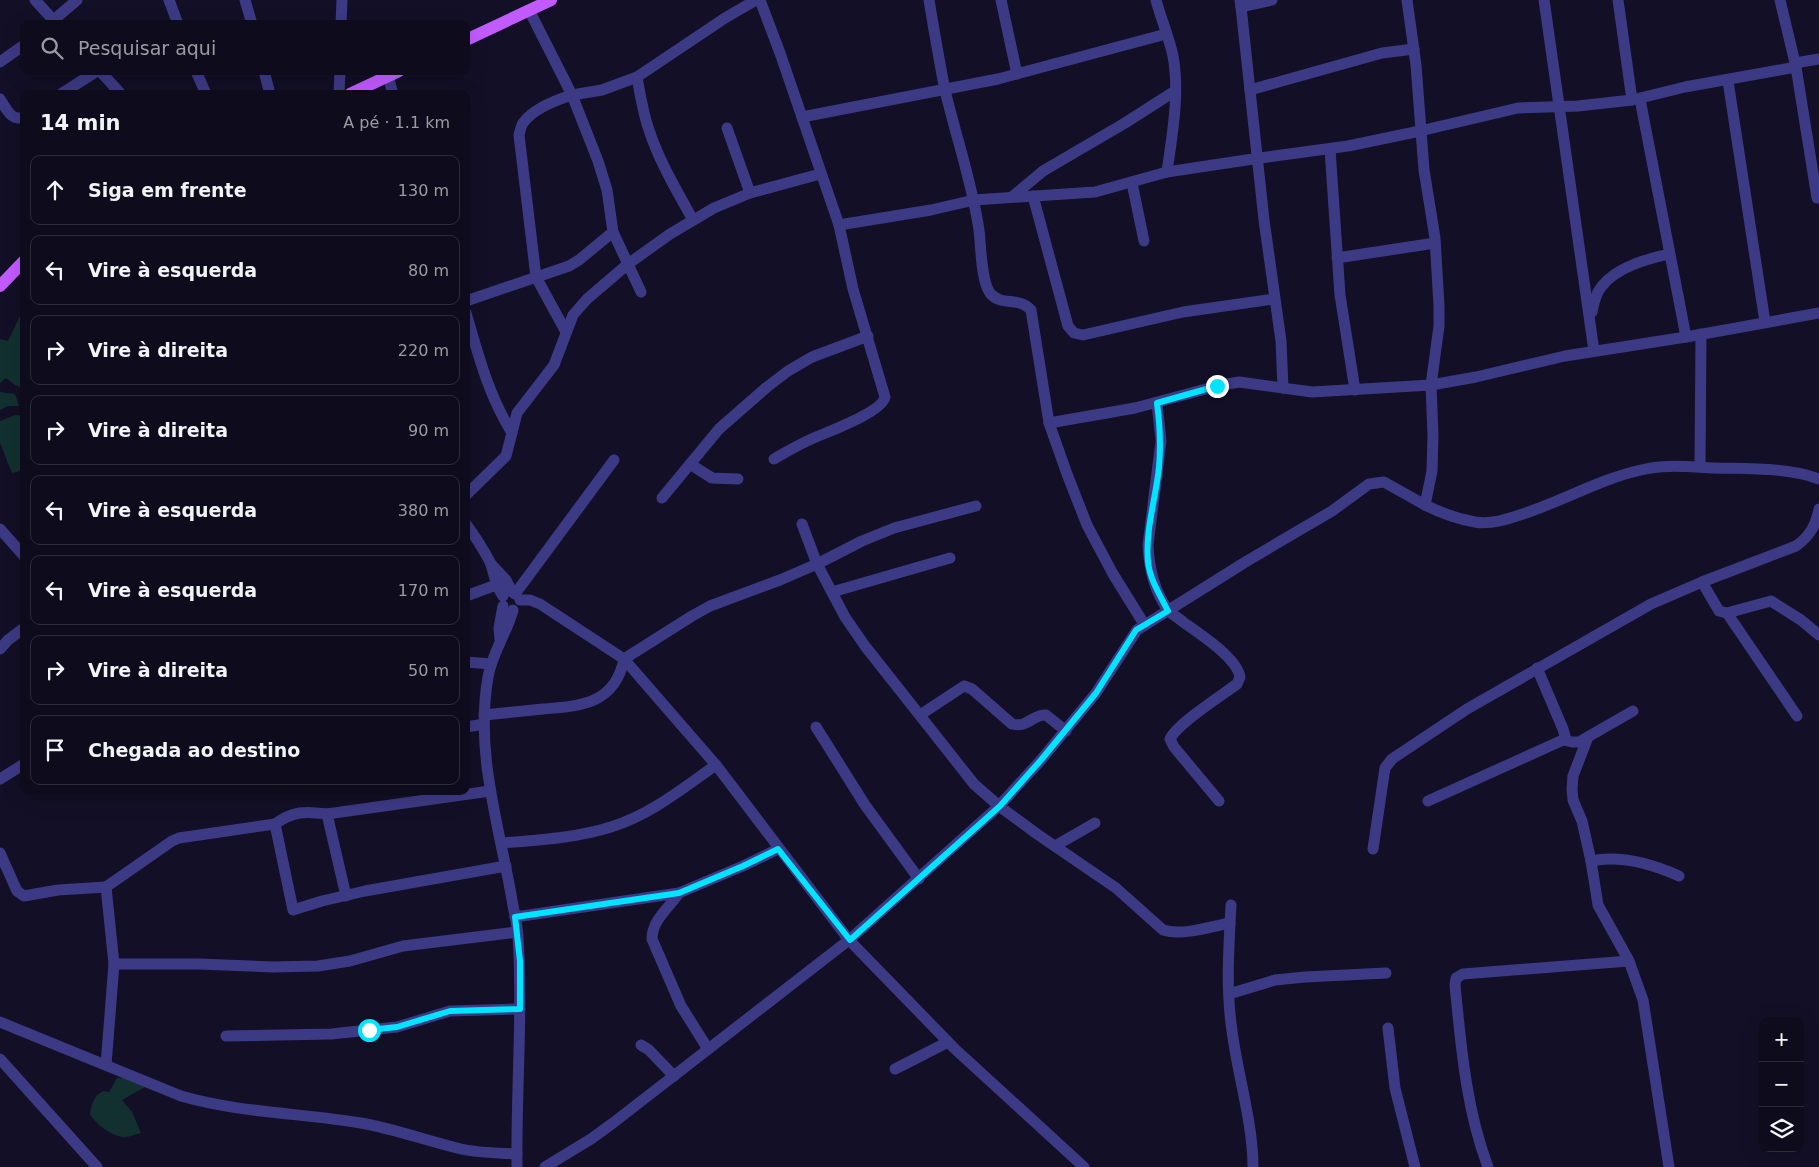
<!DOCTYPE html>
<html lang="pt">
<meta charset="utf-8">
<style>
:root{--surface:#0e0b1c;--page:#1c1929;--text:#f1f3f6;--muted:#9b9ba3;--line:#2e2b3b}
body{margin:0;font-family:"DejaVu Sans",sans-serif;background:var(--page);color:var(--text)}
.controls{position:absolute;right:15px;bottom:15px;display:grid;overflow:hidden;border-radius:10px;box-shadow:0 5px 20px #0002}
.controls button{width:45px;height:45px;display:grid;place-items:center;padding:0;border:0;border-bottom:1px solid var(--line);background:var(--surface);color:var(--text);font:25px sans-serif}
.stop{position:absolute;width:15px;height:15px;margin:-11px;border:4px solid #00e5ff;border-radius:50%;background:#fff}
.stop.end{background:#00e5ff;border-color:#fff;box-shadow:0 1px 5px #0008}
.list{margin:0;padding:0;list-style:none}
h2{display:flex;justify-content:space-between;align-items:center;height:65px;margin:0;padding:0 20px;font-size:21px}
h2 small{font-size:16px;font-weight:400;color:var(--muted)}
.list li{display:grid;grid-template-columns:32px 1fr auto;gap:15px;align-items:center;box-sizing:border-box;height:70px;margin:0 10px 10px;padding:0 10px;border:1px solid var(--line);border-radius:10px}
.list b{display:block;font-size:19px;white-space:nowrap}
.list em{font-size:16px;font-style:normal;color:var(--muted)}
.icon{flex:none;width:28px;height:28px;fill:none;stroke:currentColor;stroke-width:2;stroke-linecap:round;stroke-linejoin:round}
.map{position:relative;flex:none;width:1819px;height:1167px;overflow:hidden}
.search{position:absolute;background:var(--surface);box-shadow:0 5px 20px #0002;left:20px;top:20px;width:450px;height:55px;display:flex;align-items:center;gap:12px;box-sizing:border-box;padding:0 18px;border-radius:10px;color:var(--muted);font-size:19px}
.panel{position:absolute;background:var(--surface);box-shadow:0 5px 20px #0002;left:20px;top:90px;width:450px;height:705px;border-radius:10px}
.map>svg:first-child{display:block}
.green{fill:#12302f}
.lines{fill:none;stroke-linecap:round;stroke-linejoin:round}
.minor{stroke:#3d3a85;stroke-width:11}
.major{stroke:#c25bff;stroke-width:12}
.route{stroke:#00e5ff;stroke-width:6}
</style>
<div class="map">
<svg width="1819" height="1167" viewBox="0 0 1819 1167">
<rect width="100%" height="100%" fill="#130f26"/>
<!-- green -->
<g class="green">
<path d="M 24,308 L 24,389 L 15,385 L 6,378 L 0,383 L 0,339 L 8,341 Z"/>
<path d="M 0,392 L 15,394 L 19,406 L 8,406 L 0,410 Z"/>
<path d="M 15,415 L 24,416 C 24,435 20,453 20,471 L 12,473 L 0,443 L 0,421 Z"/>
<path d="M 117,1078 L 136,1078 L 145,1087 L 122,1100 L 132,1112 L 141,1133 C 136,1134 127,1138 122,1137 C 110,1135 96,1124 90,1114 C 92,1103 93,1097 103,1091 L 109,1092 Z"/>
</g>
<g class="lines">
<!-- minor -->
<g class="minor">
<path d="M 35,0 L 57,24"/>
<path d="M 169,0 L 178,24"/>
<path d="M 245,0 L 252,24"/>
<path d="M 760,0 L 780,53 L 839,225 L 853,289 L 885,397 C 882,412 830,431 816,437 C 801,443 788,451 774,459"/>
<path d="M 929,0 C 934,30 939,60 945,90 C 956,137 972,182 979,230 C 981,246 981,281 990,293 C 1001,307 1019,296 1031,310 L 1049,423 L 1067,474 L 1087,525 L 1113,574 L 1144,624"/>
<path d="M 1001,0 L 1017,74"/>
<path d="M 1156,0 C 1161,19 1169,37 1173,56 C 1180,94 1172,135 1167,172"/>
<path d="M 1240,0 L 1241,7 L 1272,0"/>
<path d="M 1544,0 L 1594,351"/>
<path d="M 1618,0 L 1632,100"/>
<path d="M 1780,0 L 1796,67 L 1817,198"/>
<path d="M 1241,7 L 1264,220 L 1281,341 L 1283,388"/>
<path d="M 529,10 L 572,95 C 556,100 533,109 523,123 C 521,126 520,131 519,135 L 536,277 L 566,332"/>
<path d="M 49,24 L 77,0"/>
<path d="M 341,24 L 342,0"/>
<path d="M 0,62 L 24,45"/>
<path d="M 1795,63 L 1819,59"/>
<path d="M 100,71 L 121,94"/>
<path d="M 196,71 L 206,94"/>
<path d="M 264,71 L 270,94"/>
<path d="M 388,76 L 393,94"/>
<path d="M 637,77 C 640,94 643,113 649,130 C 659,161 677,191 693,220"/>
<path d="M 1728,81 L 1765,322"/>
<path d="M 1250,90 L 1382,53 L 1414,49"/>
<path d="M 61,94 L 97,71"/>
<path d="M 339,94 L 340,71"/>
<path d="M 0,99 C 6,108 11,122 24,117"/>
<path d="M 1640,99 L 1686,337"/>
<path d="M 802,117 L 998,79 L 1166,34"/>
<path d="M 727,128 L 750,193"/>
<path d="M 1330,149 L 1340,295 L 1355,390"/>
<path d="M 1132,183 L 1144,241"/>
<path d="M 1033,196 L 1068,326 L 1074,333 L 1083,335 L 1183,312 L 1274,299"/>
<path d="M 1012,197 L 1043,171 L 1125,123 L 1175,91"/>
<path d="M 839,225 L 931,210 L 974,200 L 1095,192 L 1167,172 L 1253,159 L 1348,146 L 1420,131 L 1518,108 L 1578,106 L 1632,100 L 1685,87 L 1796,67"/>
<path d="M 1337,258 L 1435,243"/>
<path d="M 641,292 L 613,232 L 607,190 L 598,161 L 572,95 L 602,90 L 637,77 L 725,18 L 756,0"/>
<path d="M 466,301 L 569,266 L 579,260 L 613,232"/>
<path d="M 1592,312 C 1594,303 1595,294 1602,286 C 1617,267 1647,259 1669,254"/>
<path d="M 466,313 C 479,357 488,394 512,433"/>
<path d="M 1157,403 L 1161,441 L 1148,545 C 1149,568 1154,591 1168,610 C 1172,615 1179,618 1183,622 C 1199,633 1237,658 1240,677 L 1237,684 C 1221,696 1178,723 1170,739 L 1174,747 L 1219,801"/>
<path d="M 1049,423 L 1135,408 L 1217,386 L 1239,382 L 1312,392 L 1431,385 L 1476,377 L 1565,356 L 1686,337 L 1819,313"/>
<path d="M 690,464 L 712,478 L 738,479"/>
<path d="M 1700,467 L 1701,334"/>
<path d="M 466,495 L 506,456 L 517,413 L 554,365 L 573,315 L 587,299 L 628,264 L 670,234 L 714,208 L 750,193 L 820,174"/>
<path d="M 662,498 L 719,429 L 767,387 L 788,371 L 812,357 L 868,336"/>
<path d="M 1425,505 C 1439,512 1458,519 1475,522 C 1491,525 1508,519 1523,514 C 1563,501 1600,479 1641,470 C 1664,464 1689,467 1713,468 C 1746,469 1788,467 1819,479"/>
<path d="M 466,524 C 475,536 483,549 490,562 C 495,575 494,583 503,596"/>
<path d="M 802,524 L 817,564 L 845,617 L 865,646 L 974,784 L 999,806 L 1037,834 L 1116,888 L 1163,930 C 1183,936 1209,927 1230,923"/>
<path d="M 0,529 L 24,556"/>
<path d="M 491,564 L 506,580 L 512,592"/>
<path d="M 1702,582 L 1719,611 L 1727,613 L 1771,601 L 1801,620 L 1819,635"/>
<path d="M 832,592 L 950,558"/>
<path d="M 515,594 L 614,460"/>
<path d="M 466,596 L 496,585"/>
<path d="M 520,600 L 530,600 L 540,604 L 624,659 L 716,765 L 849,940 L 955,1049 L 1084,1167"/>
<path d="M 513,610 C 507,633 492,653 488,677 C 475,751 498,822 511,894 C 513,908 517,922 518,936 C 523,1013 516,1090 517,1167"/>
<path d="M 1727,613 L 1797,716"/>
<path d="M 500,639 L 499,628 L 503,606"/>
<path d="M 0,649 L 8,640 L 24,628"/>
<path d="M 466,662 L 491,664"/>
<path d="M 484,715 C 504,713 523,711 543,709 C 581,706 615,704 624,659 L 692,616 L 710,606 L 780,580 L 817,564 L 862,541 L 894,528 L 976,506"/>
<path d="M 920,715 L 964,686 L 972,689 L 1012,724 C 1029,728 1032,714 1046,715 L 1066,731"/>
<path d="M 466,727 L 484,724"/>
<path d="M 816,727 L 865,805 L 919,879"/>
<path d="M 1588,737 L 1573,776 L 1572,789 L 1573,800 L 1582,821 L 1591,861"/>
<path d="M 1563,740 L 1572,742 L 1579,742 L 1633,711"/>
<path d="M 0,779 L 24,764"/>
<path d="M 1428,801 L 1563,740 L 1565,736 L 1563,729 L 1537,668"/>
<path d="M 275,824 C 293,811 305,811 327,814"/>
<path d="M 502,843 C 538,840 576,838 611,827 C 650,815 683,788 716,765"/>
<path d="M 1055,846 L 1095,823"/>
<path d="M 1373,849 L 1385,768 L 1392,759 L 1467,709 L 1651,604 L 1702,582 L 1796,546 C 1810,536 1816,525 1819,509"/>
<path d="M 0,853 L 17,891 L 24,896 L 58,890 L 106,887"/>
<path d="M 679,893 C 669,908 652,920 652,939 L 681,1006 L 708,1049"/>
<path d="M 346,896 L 327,814 L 490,791"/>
<path d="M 1231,905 C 1229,944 1226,984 1231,1023 C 1236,1070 1253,1121 1253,1167"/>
<path d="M 515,917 L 679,893 L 743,866 L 778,849"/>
<path d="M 114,964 L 199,964 L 273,967 L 318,966 L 350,961 L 403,946 L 517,932"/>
<path d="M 1229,994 L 1275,980 L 1305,977 L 1386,973"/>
<path d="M 0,1022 L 181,1096 C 240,1113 301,1113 361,1123 C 395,1129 427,1141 461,1149 C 479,1153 498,1153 517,1154"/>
<path d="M 1388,1028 L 1395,1088 L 1415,1167"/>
<path d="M 226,1036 L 331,1034 L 397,1027 L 450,1011 L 520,1009"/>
<path d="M 641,1045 L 649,1050 L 674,1076"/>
<path d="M 0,1059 L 97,1167"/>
<path d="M 106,1065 L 114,964 L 106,887 L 172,841 L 179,838 L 275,824 L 293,910 L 322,901 L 365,891 L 506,866"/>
<path d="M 895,1069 L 948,1042"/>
<path d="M 545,1167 L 591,1139 L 613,1123 L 849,940 L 999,806 L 1041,760 L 1096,693 L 1137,630 L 1247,561 L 1332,511 L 1369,484 L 1384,482 L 1425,505 L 1432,471 L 1433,435 L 1431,385 L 1439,326 L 1439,306 L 1435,238 L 1424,170 L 1416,65 L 1407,0"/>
<path d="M 1488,1167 C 1466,1109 1461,1046 1455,985 L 1456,978 L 1463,974 L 1629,961"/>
<path d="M 1669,1167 L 1643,1000 L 1629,961 L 1598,905 L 1591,861 C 1620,855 1652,864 1679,876"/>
</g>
<!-- major -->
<g class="major">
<path d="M 466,40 L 551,0"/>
<path d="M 350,94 L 399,71"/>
<path d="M 0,286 L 24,261"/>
</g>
</g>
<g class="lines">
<!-- route -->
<path class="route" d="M 369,1030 L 397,1027 L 450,1011 L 520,1009 L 520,961 L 515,917 L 679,893 L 743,866 L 778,849 L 850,940 L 1000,806 L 1041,760 L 1096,693 L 1136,630 L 1168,611 C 1160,595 1150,580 1148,562 C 1145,530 1156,498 1159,467 C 1161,445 1160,425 1157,403 L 1217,386"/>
</g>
</svg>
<div class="controls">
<button>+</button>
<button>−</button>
<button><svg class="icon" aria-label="layers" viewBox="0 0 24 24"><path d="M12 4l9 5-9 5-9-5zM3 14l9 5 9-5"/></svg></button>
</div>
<div class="stop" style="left:369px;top:1030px"></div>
<div class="stop end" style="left:1217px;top:386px"></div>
<div class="search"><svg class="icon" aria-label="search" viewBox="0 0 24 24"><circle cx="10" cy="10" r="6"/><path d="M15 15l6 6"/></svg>Pesquisar aqui</div>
<section class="panel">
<h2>14 min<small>A pé · 1.1 km</small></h2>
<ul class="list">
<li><svg class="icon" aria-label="ahead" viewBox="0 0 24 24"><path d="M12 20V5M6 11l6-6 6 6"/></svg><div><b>Siga em frente</b></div><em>130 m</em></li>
<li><svg class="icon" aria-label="left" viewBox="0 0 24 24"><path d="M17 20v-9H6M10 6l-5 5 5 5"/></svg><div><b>Vire à esquerda</b></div><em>80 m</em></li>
<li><svg class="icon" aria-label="right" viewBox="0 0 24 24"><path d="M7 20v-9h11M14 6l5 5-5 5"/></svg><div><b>Vire à direita</b></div><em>220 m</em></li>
<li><svg class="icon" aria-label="right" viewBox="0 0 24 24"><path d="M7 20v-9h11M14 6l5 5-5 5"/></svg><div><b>Vire à direita</b></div><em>90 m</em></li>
<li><svg class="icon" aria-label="left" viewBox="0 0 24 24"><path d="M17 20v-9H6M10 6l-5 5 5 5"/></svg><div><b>Vire à esquerda</b></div><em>380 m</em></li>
<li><svg class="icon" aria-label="left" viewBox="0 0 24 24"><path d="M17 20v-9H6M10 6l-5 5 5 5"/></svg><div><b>Vire à esquerda</b></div><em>170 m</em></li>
<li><svg class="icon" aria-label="right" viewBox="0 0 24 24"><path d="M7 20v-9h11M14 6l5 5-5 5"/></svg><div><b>Vire à direita</b></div><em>50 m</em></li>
<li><svg class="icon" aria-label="arrive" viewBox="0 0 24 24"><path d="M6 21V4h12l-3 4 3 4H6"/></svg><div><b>Chegada ao destino</b></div></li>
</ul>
</section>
</div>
